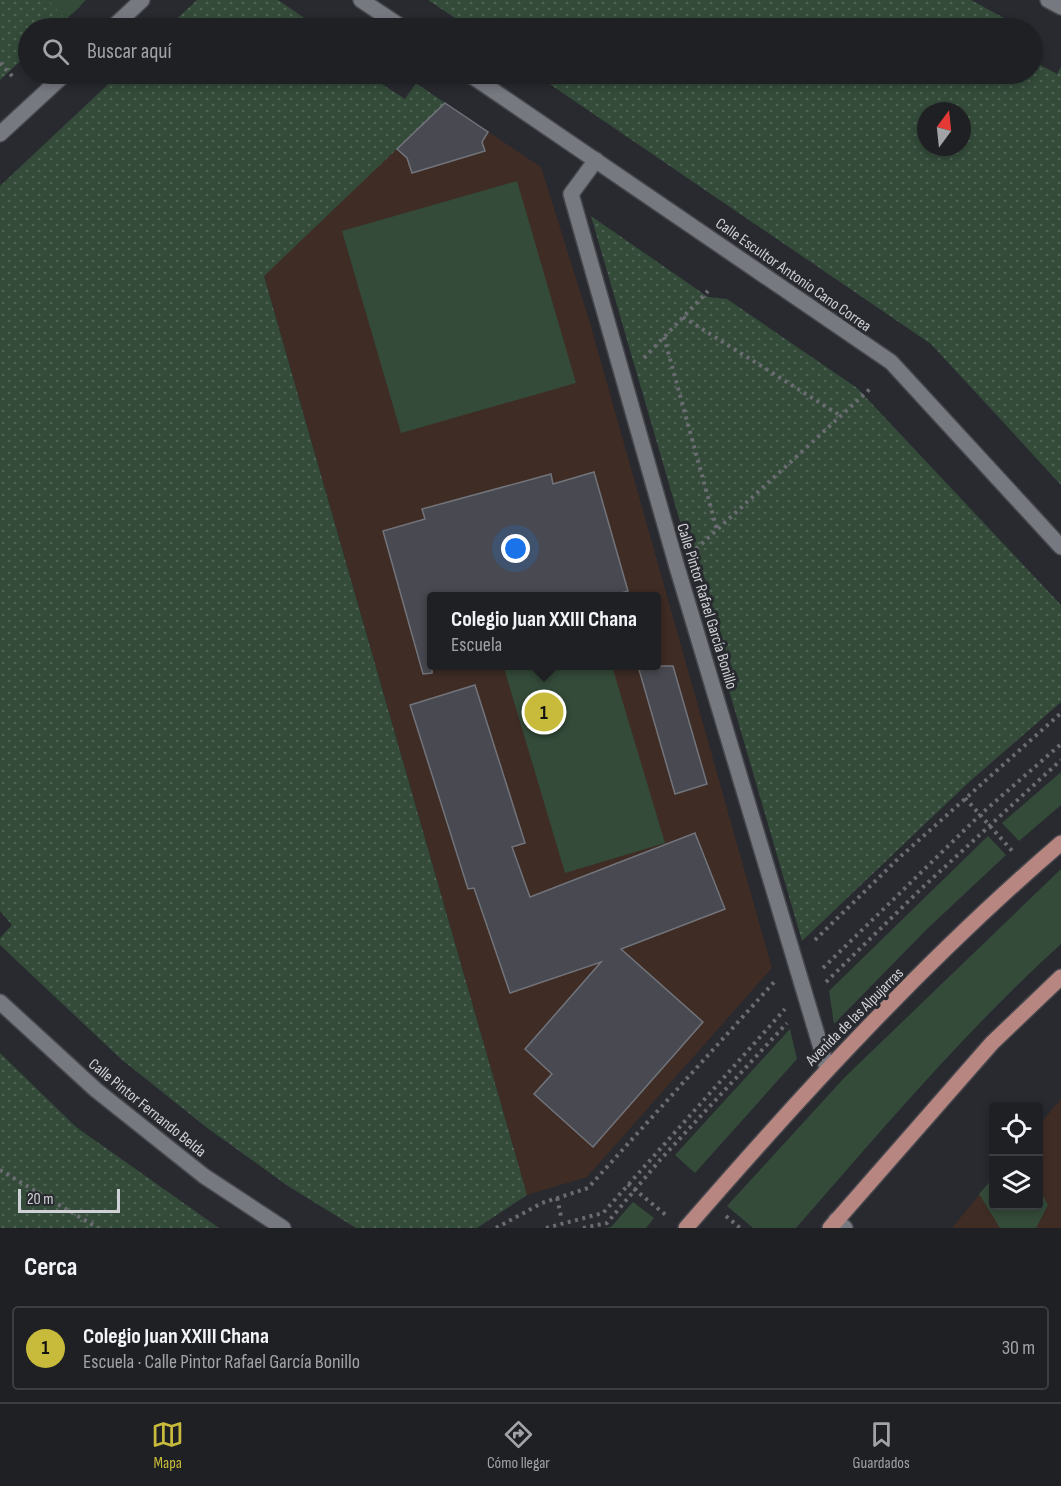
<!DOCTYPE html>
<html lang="es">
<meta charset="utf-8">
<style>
:root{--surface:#1e2024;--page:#2b2d31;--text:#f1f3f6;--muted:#a1a3a6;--line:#3c3e41;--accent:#c8bb3b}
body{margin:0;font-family:"Sofia Sans Condensed",sans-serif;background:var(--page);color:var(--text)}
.controls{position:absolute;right:18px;bottom:18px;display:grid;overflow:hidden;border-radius:6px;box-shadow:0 3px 9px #0003}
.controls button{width:54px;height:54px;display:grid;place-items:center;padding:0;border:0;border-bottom:2px solid var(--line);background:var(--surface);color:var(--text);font:30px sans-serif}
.compass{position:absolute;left:917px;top:102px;width:54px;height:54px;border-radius:50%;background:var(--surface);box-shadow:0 3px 9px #0003;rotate:15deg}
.scale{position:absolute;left:18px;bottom:15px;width:102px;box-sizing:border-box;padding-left:6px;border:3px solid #d0d1d5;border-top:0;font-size:16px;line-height:21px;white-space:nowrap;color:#d0d1d5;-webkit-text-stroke:4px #282a30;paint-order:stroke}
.you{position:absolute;left:516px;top:549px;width:21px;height:21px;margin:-15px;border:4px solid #fff;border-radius:50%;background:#1a73e8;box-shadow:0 0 0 9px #1a73e833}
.badge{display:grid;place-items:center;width:39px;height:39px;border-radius:50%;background:var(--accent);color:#111;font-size:20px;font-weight:700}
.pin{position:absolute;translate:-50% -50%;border:3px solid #fff;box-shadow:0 2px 6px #0006}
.popup{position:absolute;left:427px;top:592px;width:234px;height:78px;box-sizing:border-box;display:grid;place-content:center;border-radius:6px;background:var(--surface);filter:drop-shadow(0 2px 4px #0005);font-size:20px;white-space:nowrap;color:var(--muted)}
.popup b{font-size:22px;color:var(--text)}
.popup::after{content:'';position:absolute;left:50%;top:100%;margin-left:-12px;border:12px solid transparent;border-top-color:var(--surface)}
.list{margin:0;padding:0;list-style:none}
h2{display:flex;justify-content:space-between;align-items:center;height:78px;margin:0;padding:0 24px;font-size:26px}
h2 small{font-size:20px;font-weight:400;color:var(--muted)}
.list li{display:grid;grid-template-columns:39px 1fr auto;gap:18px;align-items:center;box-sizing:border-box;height:84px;margin:0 12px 12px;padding:0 12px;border:2px solid var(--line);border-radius:6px}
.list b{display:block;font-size:22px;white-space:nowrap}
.list p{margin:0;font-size:20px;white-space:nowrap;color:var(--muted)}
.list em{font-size:20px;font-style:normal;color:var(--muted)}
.icon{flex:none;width:33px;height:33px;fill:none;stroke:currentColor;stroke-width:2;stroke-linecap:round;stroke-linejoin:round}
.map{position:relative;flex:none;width:1061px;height:1228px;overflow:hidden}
.search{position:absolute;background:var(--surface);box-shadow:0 3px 9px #0003;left:18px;right:18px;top:18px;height:66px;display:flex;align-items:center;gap:15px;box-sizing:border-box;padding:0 21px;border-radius:33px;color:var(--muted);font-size:22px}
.sheet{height:174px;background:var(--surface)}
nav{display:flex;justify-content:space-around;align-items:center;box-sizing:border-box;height:84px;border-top:2px solid var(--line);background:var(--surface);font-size:16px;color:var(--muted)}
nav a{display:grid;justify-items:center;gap:3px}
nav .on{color:var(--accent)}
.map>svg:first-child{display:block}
.education{fill:#3f2c25;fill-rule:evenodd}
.grass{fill:url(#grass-dots);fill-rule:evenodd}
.garden{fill:#344b3a}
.building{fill:#494a51;stroke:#72747b;stroke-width:1.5}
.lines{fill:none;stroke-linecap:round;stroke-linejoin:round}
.pedestrian-casing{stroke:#46474d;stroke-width:18}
.minor-casing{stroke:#46474d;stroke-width:18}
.tertiary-casing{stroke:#46474d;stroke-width:18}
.primary-casing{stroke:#46474d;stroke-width:18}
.path{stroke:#6b6c71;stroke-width:4;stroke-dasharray:3 4.5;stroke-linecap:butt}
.pedestrian{stroke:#777980;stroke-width:15}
.minor{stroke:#777980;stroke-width:15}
.tertiary{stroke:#777980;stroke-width:15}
.primary{stroke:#b78681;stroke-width:15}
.labels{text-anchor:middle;stroke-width:6;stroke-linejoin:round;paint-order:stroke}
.street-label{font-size:16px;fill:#d0d1d5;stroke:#282a30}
</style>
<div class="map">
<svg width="1061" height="1228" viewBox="0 0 1061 1228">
<defs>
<pattern id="grass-dots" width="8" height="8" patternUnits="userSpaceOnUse" patternTransform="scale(1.5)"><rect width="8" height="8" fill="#344b3a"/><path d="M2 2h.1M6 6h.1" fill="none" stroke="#506456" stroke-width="1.8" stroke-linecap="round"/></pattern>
</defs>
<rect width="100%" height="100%" fill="#282a30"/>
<!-- education -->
<g class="education">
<path d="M 445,103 L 541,167 L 590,323 L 772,968 L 587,1177 L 527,1195 L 264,275 ZM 432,596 L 656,596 L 656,666 L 432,666 Z"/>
<path d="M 1061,1099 L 1061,1228 L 952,1228 L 993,1178 L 994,1206 L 1038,1206 L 1039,1125 Z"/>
</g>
<!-- grass -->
<g class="grass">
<path d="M 0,0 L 86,0 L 56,28 L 28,28 L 28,54 L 0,80 Z"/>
<path d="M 197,0 L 278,0 L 319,28 L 167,28 Z"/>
<path d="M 428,0 L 971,0 L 1022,28 L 470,28 Z"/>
<path d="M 1033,61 L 1057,74 L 1061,67 L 1061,485 L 931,344 L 535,74 L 1032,74 ZM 926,111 L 962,111 L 962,147 L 926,147 Z"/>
<path d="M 119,74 L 372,74 L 371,77 L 405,99 L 416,83 L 445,103 L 264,276 L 527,1195 L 477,1228 L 356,1228 L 288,1186 L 206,1127 L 121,1059 L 0,945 L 0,938 L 12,925 L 0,911 L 0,186 Z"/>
<path d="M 591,216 L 708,297 L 727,299 L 857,388 L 1061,605 L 1061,702 L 969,782 L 802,941 Z"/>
<path d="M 0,1053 L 76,1127 L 219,1228 L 0,1228 Z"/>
</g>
<!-- garden -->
<g class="garden">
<path d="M 48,0 L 75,0 L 81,6 L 66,19 Z"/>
<path d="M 517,181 L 576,383 L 401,433 L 342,231 Z"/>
<path d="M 513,666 L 612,666 L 665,843 L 565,873 L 504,668 Z"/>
<path d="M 1061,772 L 1061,805 L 1019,841 L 1002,823 Z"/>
<path d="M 988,836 L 1006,855 L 927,929 L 834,1024 L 829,991 Z"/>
<path d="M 1061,869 L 1061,944 C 965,1031 881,1131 796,1228 L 753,1228 L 727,1206 L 845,1077 Z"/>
<path d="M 790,1029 L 797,1059 L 695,1173 L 675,1155 Z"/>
<path d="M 993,1178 L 994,1206 L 1038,1206 L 1039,1189 L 1048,1205 L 1036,1228 L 1000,1228 L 979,1194 Z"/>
<path d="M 633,1202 L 654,1218 L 646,1228 L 606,1228 L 611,1227 Z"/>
</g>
<!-- building -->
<g class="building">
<path d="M 445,103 L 488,132 L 482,142 L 485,151 L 412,173 L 407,158 L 397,149 Z"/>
<path d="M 594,472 L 628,591 L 608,597 L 432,597 L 432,673 L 423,674 L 383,531 L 425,519 L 422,509 L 551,474 L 553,484 Z"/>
<path d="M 638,666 L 673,666 L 707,784 L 675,794 Z"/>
<path d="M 475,685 L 525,843 L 512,847 L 530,897 L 695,833 L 725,909 L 621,949 L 703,1022 L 593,1147 L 534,1094 L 552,1074 L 525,1049 L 601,962 L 510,993 L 474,888 L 468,889 L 410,705 Z"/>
</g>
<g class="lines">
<!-- pedestrian casing -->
<g class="pedestrian-casing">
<g id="pedestrian">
<path d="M 596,160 L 571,194 L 677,567 L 827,1068"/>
<path d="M 836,1220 L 845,1228"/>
</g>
</g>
<!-- minor casing -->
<g class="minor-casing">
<g id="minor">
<path d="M 361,0 L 403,28"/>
<path d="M 112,28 L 142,0"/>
<path d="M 469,74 L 891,362 L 1061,547"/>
<path d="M 0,134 L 65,74"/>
</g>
</g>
<!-- tertiary casing -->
<g class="tertiary-casing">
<g id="tertiary">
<path d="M 1048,0 L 1061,7"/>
<path d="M 0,1002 L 96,1090 L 204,1176 L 283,1228"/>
</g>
</g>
<!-- primary casing -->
<g class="primary-casing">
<g id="primary">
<path d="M 686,1228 C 803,1093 925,960 1061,843"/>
<path d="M 830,1228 L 992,1043 L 1061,977"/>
</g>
</g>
<!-- path -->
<g class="path">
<path d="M 0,63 L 13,77"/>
<path d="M 683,317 L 841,416"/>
<path d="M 664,337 L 717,530"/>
<path d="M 644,358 L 708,291"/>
<path d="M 696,549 L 870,389"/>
<path d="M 965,798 L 1014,853"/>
<path d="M 815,940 L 901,856 L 1061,713"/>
<path d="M 823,968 L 981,814 L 1061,744"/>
<path d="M 826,982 L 923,887 L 1061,760"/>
<path d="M 0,1170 L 98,1228"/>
<path d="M 628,1184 L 667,1216"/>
<path d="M 557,1198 L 561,1216"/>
<path d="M 726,1216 L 740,1228"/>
<path d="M 496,1228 L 542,1203 L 588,1188 L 776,980"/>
<path d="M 546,1228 L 603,1213 L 785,1009"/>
<path d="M 583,1228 L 607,1223 L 660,1160 L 787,1023"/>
</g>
<!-- pedestrian -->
<use href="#pedestrian" class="pedestrian"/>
<!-- minor -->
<use href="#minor" class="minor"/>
<!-- tertiary -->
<use href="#tertiary" class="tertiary"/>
<!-- primary -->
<use href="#primary" class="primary"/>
</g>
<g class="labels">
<!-- street labels -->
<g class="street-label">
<text transform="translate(794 274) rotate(35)" y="6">Calle Escultor Antonio Cano Correa</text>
<text transform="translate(708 606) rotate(73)" y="6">Calle Pintor Rafael García Bonillo</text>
<text transform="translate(854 1016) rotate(-45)" y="6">Avenida de las Alpujarras</text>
<text transform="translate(148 1107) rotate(39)" y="6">Calle Pintor Fernando Belda</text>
</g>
</g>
</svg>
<div class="controls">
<button><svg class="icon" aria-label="locate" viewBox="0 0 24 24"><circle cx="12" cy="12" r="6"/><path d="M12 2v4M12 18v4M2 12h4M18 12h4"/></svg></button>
<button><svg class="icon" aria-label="layers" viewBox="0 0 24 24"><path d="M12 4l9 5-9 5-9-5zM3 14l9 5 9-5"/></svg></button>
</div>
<svg class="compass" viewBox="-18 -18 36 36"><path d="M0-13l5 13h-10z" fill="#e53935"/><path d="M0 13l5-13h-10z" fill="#a1a3a6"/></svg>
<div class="scale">20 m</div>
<div class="you"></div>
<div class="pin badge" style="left:544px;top:712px">1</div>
<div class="popup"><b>Colegio Juan XXIII Chana</b>Escuela</div>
<div class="search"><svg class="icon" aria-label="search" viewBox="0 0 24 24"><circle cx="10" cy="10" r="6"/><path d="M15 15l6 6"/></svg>Buscar aquí</div>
</div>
<section class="sheet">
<h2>Cerca<small></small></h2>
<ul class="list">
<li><span class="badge">1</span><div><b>Colegio Juan XXIII Chana</b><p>Escuela · Calle Pintor Rafael García Bonillo</p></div><em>30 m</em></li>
</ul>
</section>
<nav>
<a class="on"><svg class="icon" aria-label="map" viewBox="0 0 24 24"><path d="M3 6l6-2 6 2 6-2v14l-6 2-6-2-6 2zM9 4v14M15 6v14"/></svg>Mapa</a>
<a><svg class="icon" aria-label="directions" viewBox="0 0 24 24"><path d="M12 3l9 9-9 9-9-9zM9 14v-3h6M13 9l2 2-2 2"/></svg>Cómo llegar</a>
<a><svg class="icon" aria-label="saved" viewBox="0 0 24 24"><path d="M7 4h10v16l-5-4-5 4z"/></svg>Guardados</a>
</nav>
